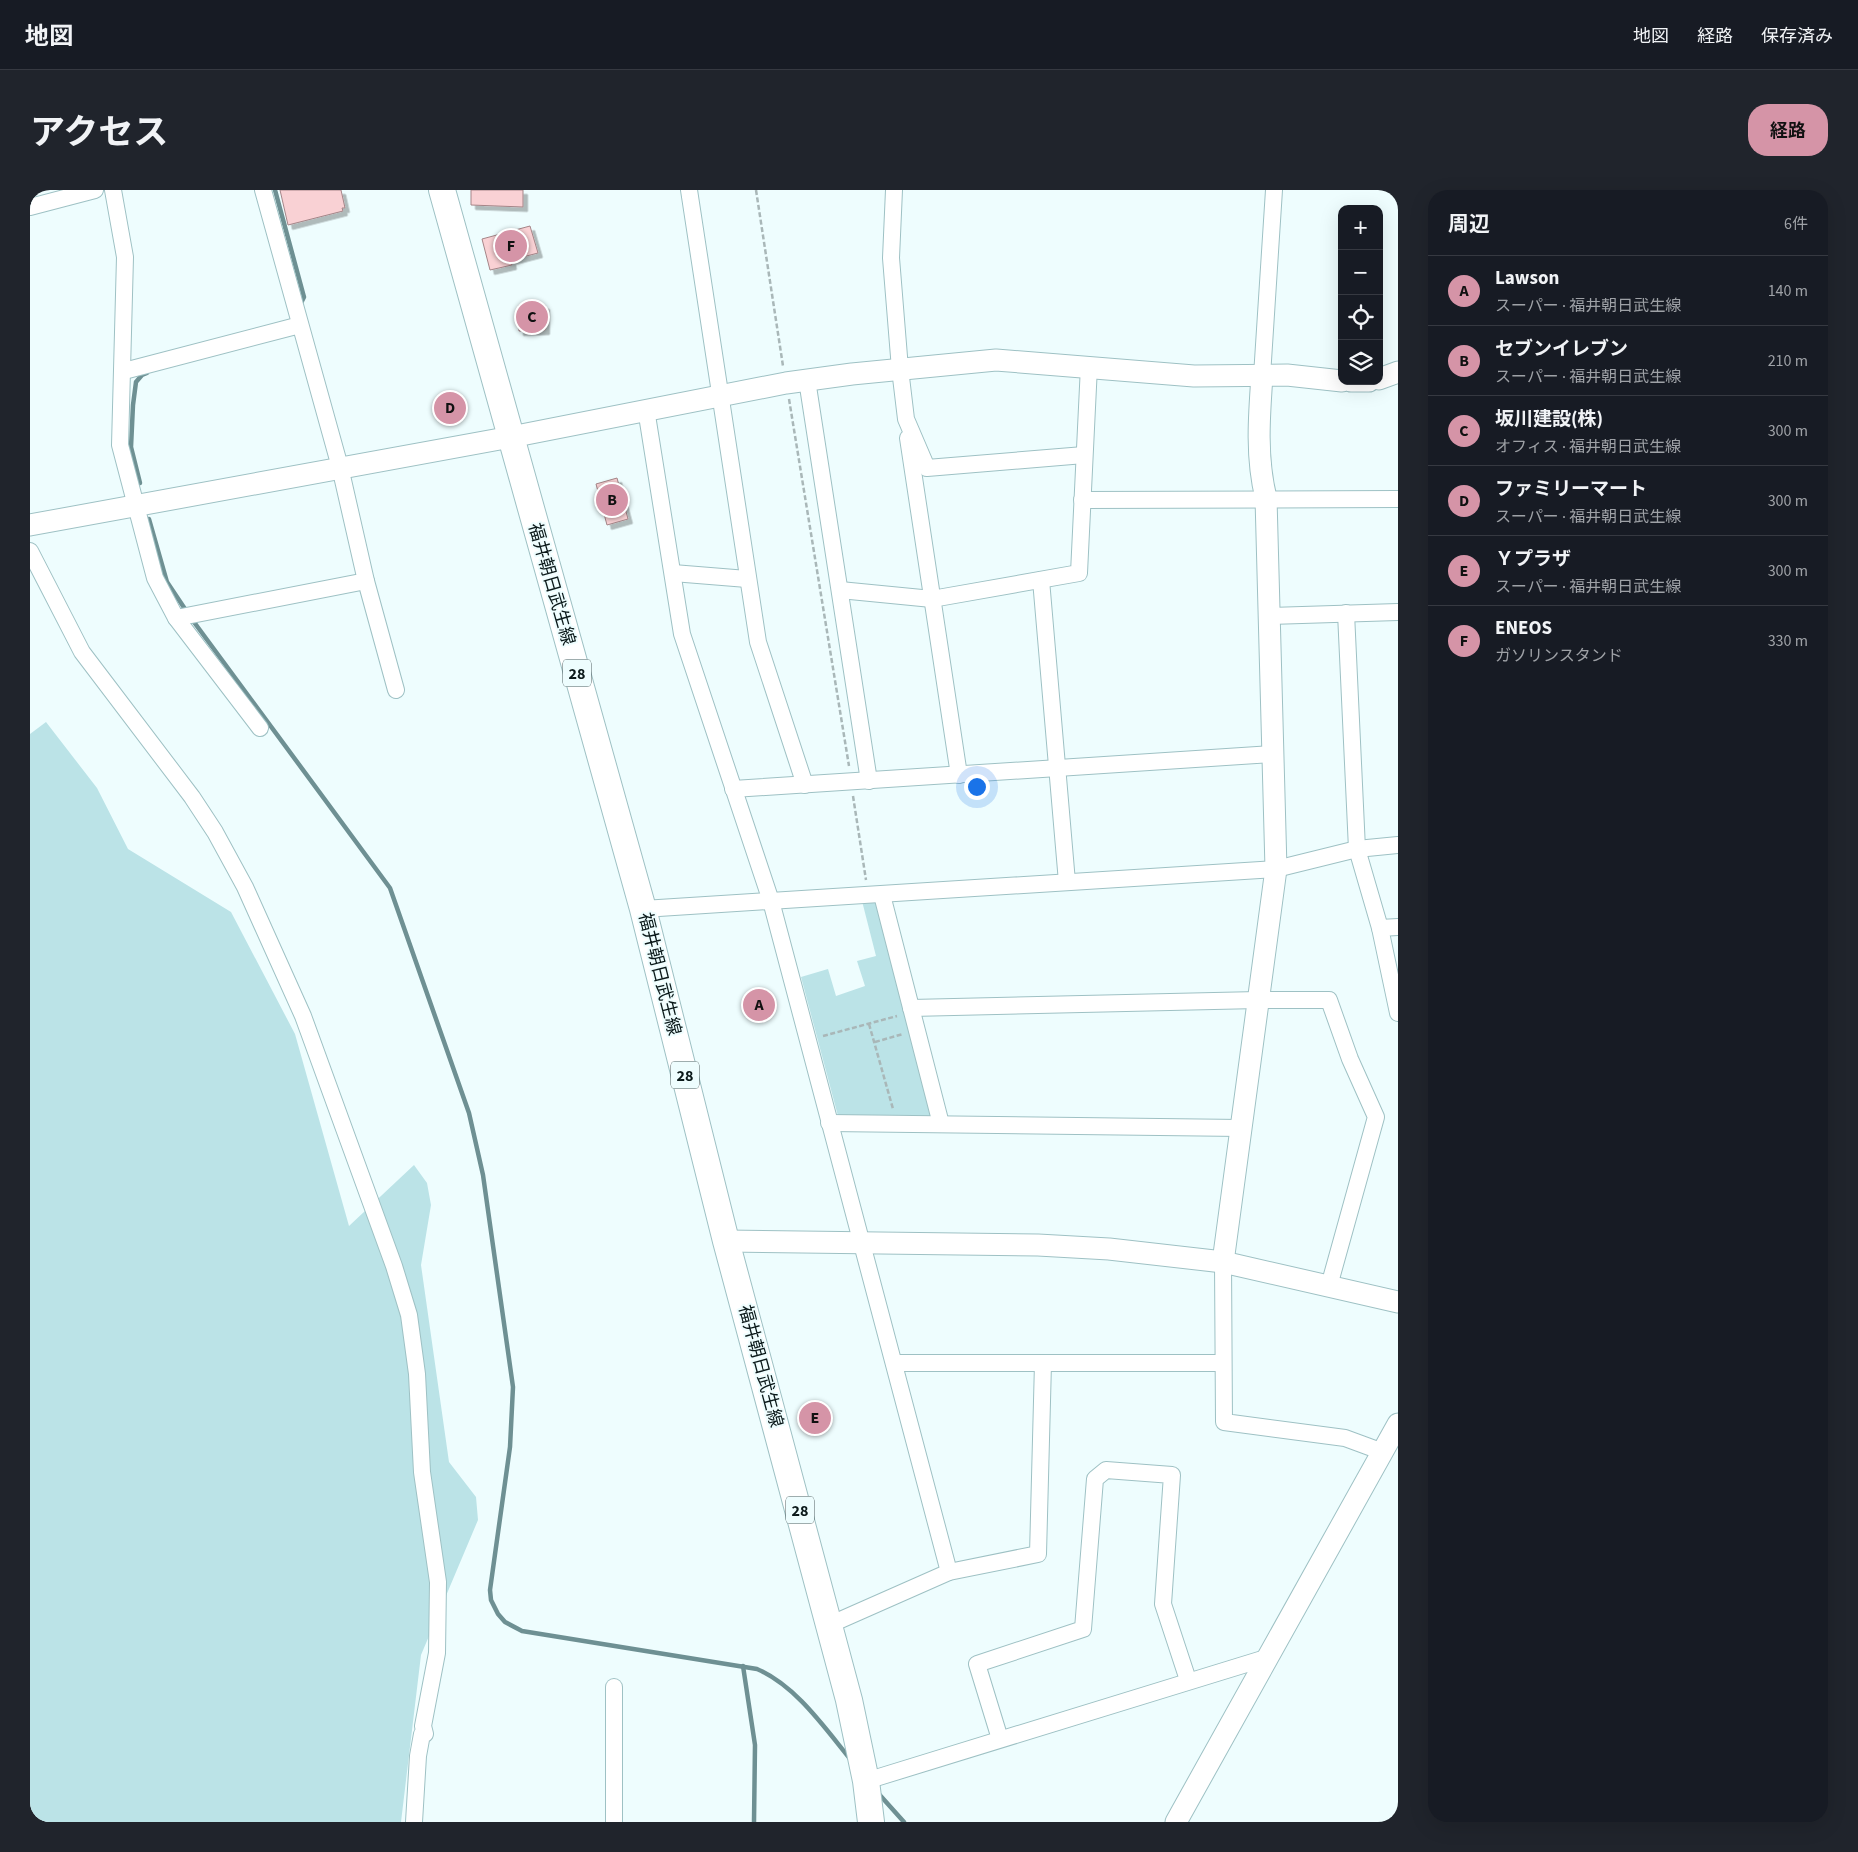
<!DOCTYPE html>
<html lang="ja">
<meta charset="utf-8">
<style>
:root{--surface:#171b24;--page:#20242c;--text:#f1f3f6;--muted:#9ea1a6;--line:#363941;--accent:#d594a7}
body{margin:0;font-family:"Source Sans 3","Noto Sans JP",sans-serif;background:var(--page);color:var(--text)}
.controls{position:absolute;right:15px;top:15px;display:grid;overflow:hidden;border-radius:10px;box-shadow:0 5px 20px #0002}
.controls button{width:45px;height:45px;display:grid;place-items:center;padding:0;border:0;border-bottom:1px solid var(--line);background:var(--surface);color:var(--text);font:25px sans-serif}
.you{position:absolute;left:946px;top:596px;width:18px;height:18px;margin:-12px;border:4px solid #fff;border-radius:50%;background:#1a73e8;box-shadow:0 0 0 8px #1a73e833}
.badge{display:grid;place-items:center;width:32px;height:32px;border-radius:50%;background:var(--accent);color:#111;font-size:16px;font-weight:700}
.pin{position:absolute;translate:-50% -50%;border:2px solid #fff;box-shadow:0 1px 5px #0006}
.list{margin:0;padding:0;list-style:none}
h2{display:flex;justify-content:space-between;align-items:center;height:65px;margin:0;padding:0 20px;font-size:21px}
h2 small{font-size:16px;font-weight:400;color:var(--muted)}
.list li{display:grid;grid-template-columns:32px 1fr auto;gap:15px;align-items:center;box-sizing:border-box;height:70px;padding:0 20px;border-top:1px solid var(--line)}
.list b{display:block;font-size:19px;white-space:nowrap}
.list p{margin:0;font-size:16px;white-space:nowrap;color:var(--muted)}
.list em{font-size:16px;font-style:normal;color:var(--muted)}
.icon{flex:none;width:28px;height:28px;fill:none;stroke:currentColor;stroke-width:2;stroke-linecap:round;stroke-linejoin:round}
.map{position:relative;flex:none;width:1368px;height:1632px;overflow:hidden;border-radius:20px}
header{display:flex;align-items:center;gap:30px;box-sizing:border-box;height:70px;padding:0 25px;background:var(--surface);border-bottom:1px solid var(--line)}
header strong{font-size:24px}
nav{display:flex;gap:28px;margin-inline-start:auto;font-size:18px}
.intro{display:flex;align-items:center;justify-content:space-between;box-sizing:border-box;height:120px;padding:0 30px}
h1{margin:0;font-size:35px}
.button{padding:12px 22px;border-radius:20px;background:var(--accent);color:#111;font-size:18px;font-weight:700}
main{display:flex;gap:30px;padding:0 30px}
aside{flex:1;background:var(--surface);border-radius:20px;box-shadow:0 5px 20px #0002}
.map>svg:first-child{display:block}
.green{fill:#bbe3e7}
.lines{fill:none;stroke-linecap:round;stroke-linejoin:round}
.stream{stroke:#6e9093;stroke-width:4.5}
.building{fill:#f9d1d4;stroke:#a58588;filter:url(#shadow)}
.minor-casing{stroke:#9ec1c4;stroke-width:18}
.tertiary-casing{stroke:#9ec1c4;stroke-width:23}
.primary-casing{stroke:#9ec1c4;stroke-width:28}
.path{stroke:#a9b7b8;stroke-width:2.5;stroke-dasharray:5 2.5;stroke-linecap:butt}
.minor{stroke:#fff;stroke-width:16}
.tertiary{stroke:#fff;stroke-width:21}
.primary{stroke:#fff;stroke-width:26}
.labels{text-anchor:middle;stroke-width:4;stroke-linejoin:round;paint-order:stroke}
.shield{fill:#eefdfe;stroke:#4e5d5e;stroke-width:1}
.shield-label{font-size:16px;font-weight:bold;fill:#0a1819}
.street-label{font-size:18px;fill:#0a1819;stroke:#eefdfe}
</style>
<header>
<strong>地図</strong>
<nav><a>地図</a><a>経路</a><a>保存済み</a></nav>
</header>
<div class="intro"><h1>アクセス</h1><a class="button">経路</a></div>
<main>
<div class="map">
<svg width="1368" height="1632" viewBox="0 0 1368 1632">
<defs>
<filter id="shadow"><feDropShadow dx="4.5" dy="4.5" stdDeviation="0" flood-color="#0004"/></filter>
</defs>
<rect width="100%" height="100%" fill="#eefdfe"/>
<!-- green -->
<g class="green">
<path d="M 16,532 L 67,598 L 98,659 L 201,722 L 265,844 L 319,1036 L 384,975 L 397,993 L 401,1015 L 391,1075 L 419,1272 L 446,1307 L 448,1330 L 391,1465 L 371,1632 L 0,1632 L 0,544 Z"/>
<path d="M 846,709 L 901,928 L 808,926 L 771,787 L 798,779 L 806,806 L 835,796 L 827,771 L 846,766 L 832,711 Z"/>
</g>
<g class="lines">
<!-- stream -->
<g class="stream">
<path d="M 245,0 L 274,107 L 270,115"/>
<path d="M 110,293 L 101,257 L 103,215 L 106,192 L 112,185 L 117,183"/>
<path d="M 119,329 L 137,392 L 157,422"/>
<path d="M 161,428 L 360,698 L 439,923 L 453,985 L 483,1197 L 480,1257 L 460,1400 L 461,1410 L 468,1424 L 475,1432 L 492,1441 L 727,1479 C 766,1496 794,1537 821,1570"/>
<path d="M 713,1476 L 725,1555 L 724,1632"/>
<path d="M 848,1603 L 874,1632"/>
</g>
</g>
<!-- building -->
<g class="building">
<path d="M 250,0 L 311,0 L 315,18 L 312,18 L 313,21 L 258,35 Z"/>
<path d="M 441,0 L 493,0 L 493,17 L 441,15 Z"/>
<path d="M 500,36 L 508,63 L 481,70 L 482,75 L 460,80 L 452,49 Z"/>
<path d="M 489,115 L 515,115 L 515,140 L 489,141 Z"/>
<path d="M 587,288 L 598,329 L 577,335 L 566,294 Z"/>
</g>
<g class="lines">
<!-- minor casing -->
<g class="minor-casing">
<g id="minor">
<path d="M 83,0 L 95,67 L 90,255 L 125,388 L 146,428 L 230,538"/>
<path d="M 233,0 L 310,277 L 336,391 L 366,500"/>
<path d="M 659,0 L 728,452 L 775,595"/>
<path d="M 864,0 L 861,68 L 870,179 L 876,229 L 897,278 L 1054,265"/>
<path d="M 0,17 L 65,0"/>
<path d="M 94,181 L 270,135"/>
<path d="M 1232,186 L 1244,0"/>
<path d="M 777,190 L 839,591"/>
<path d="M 616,219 L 652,444 L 741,711 L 919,1382"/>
<path d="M 878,248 L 929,585"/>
<path d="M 1052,310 L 1368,309"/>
<path d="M 0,361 L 52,462 L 162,607 L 185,642 L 215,697 L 273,826 L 364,1076 L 379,1125 L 387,1184 L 392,1282 L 408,1392 L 407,1463 L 393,1536 L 395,1544 L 392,1544 L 388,1566 L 384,1632"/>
<path d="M 643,383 L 717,389"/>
<path d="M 1011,390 L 1037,692"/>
<path d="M 810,400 L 902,409 L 1049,383 L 1059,176"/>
<path d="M 1316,423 L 1327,659 L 1350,738 L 1368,823"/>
<path d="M 1240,426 L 1368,422"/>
<path d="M 146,428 L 336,391"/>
<path d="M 703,599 L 1243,564"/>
<path d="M 852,705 L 911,934"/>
<path d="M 613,719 L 1246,679 L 1327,659 L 1368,655"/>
<path d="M 1350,738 L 1368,737"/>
<path d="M 881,818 L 1228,810 L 1299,810 L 1320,869 L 1346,927 L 1299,1096"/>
<path d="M 799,933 L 1211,938"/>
<path d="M 1193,1072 L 1194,1232 L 1315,1248 L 1353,1262"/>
<path d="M 864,1173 L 1193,1173"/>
<path d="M 799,1435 L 919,1382 L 1008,1364 L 1013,1173"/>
<path d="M 970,1549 L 947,1474 L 1053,1439 L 1065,1289 L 1076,1280 L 1142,1285 L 1133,1414 L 1158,1490"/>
<path d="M 836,1591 L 1239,1467"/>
<path d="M 584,1632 L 584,1497"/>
</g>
</g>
<!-- tertiary casing -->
<g class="tertiary-casing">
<g id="tertiary">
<path d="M 1349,189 L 1368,182"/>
<path d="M 1321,191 L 1339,191"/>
<path d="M 0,335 L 481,247 L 756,193 L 822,184 L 966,170 L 1164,186 L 1257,185 L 1312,191"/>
<path d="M 696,1051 L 1008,1055 L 1079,1059 L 1193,1072 L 1368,1112"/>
<path d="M 1193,1072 L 1246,679 L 1236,308 C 1226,268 1229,227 1232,186"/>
<path d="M 1146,1632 L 1368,1234"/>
</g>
</g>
<!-- primary casing -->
<g class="primary-casing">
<path id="primary" d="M 412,0 L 613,719 L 696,1051 L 819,1510 L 836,1591 L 841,1632"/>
</g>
<!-- path -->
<g class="path">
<path d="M 726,0 L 753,176"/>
<path d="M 759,209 L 819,576"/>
<path d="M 823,606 L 836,690"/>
<path d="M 839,834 L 863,919"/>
<path d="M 793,846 L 867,826"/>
<path d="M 845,852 L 873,844"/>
</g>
<!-- minor -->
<use href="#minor" class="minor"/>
<!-- tertiary -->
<use href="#tertiary" class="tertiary"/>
<!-- primary -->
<use href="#primary" class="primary"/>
</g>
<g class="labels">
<!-- shield labels -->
<g class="shield">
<rect x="533" y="469.5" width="28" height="27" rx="4"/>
<rect x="641" y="871.5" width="28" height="27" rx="4"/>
<rect x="756" y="1306.5" width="28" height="27" rx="4"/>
</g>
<g class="shield-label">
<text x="547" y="489">28</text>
<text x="655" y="891">28</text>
<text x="770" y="1326">28</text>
</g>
<!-- street labels -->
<g class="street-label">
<text transform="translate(522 394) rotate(74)" y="6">福井朝日武生線</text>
<text transform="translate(630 784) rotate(76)" y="6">福井朝日武生線</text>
<text transform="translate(731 1176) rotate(75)" y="6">福井朝日武生線</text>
</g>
</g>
</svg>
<div class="controls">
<button>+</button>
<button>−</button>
<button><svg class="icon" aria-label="locate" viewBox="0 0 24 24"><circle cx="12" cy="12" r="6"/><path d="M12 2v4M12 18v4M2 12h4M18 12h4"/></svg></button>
<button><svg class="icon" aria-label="layers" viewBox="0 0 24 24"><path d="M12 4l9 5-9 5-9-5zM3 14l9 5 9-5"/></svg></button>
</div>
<div class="you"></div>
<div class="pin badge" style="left:729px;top:815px">A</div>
<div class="pin badge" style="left:582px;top:310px">B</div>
<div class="pin badge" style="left:502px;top:127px">C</div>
<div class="pin badge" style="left:420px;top:218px">D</div>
<div class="pin badge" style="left:785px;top:1228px">E</div>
<div class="pin badge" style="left:481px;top:56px">F</div>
</div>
<aside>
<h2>周辺<small>6件</small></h2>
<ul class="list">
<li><span class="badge">A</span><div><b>Lawson</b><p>スーパー · 福井朝日武生線</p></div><em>140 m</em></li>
<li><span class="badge">B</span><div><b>セブンイレブン</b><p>スーパー · 福井朝日武生線</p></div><em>210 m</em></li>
<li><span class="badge">C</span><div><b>坂川建設(株)</b><p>オフィス · 福井朝日武生線</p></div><em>300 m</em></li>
<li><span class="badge">D</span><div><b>ファミリーマート</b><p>スーパー · 福井朝日武生線</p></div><em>300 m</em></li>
<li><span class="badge">E</span><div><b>Ｙプラザ</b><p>スーパー · 福井朝日武生線</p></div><em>300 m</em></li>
<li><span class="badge">F</span><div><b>ENEOS</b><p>ガソリンスタンド</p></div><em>330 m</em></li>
</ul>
</aside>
</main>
